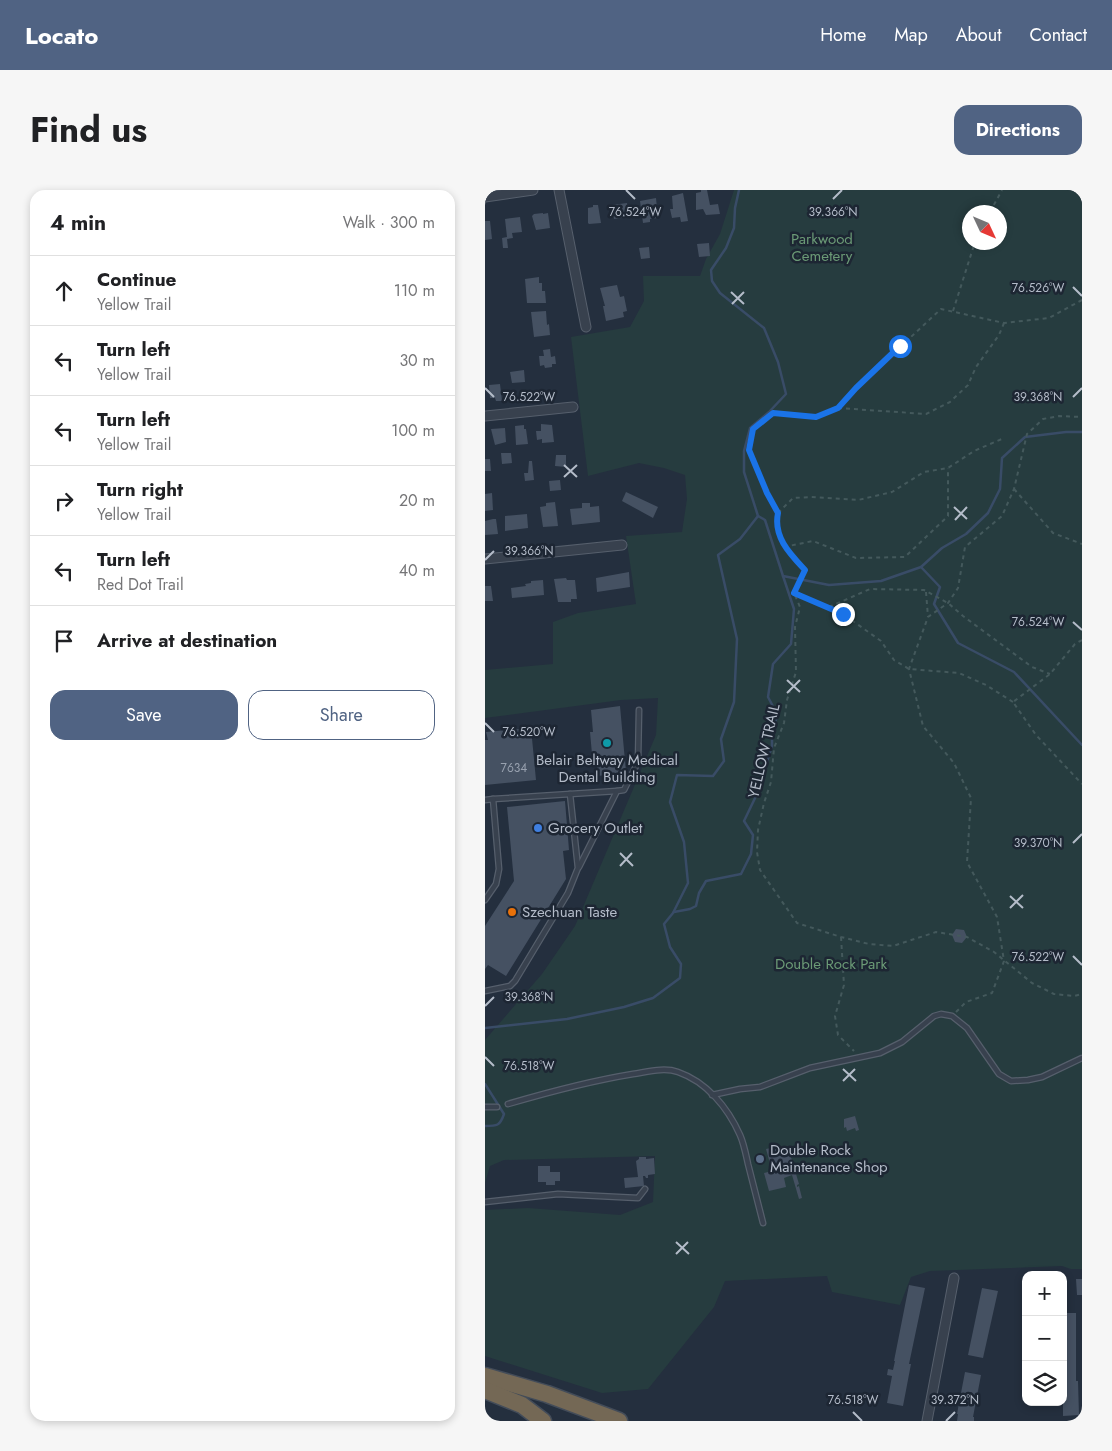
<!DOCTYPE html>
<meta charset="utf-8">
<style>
:root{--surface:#fff;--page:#f6f6f6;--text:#202124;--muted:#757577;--line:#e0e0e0;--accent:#506383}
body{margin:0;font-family:Jost,sans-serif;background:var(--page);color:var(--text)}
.controls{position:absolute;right:15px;bottom:15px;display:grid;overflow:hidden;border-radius:10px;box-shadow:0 2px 8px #0003}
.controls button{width:45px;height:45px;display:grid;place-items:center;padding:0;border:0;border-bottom:1px solid var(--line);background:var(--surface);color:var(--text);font:25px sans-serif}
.compass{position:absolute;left:477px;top:15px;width:45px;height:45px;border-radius:50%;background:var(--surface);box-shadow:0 2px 8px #0003;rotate:134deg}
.stop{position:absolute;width:15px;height:15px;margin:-11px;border:4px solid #1a73e8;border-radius:50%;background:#fff}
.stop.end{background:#1a73e8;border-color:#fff;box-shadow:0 1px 5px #0008}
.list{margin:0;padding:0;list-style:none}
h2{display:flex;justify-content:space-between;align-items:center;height:65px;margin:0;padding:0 20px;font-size:21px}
h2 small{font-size:16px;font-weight:400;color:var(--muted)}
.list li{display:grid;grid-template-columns:32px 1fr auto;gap:15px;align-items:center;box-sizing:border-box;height:70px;padding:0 20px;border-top:1px solid var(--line)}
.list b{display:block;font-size:19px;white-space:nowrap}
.list p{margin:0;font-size:16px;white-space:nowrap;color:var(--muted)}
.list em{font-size:16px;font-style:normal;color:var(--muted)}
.actions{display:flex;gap:10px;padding:15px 20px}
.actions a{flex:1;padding:11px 0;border:1px solid var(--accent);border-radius:15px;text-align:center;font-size:18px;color:var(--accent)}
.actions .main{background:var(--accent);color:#fff}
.icon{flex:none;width:28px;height:28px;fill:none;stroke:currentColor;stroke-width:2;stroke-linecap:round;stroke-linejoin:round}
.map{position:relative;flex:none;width:597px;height:1231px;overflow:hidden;border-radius:15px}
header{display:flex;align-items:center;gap:30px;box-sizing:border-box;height:70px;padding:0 25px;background:var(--accent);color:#fff}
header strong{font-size:24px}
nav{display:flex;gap:28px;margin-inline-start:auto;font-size:18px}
.intro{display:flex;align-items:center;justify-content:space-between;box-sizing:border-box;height:120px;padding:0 30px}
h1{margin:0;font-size:35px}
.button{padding:12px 22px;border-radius:15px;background:var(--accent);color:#fff;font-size:18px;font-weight:700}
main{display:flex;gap:30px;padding:0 30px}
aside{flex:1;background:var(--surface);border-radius:15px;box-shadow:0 2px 8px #0003}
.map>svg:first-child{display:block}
.green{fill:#263c3f;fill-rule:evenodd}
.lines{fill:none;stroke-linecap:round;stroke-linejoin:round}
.stream{stroke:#394c67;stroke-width:2.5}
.building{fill:#455162}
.service-casing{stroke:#565f6c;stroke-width:7}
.minor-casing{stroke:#565f6c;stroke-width:11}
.motorway-casing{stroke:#434c59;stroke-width:19}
.path{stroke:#44595c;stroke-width:2;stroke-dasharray:4 4;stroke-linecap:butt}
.service{stroke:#38414e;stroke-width:4.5}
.minor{stroke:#38414e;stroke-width:9}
.motorway{stroke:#746855;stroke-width:16}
.route{stroke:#1a73e8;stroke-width:6}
.ticks{fill:none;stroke:#b4bcc9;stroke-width:2}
.culture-dot{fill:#0f9aa8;stroke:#1d2633;stroke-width:2}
.shop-dot{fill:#3f7fe0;stroke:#1d2633;stroke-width:2}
.food-dot{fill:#e8710a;stroke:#1d2633;stroke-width:2}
.service-dot{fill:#5c6f8a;stroke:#1d2633;stroke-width:2}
.labels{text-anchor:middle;stroke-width:5;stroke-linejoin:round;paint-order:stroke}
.number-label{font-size:12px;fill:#98a1af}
.park-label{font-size:15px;fill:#6b9a76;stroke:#1d2633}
.street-label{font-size:15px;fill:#b4bcc9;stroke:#1d2633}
.poi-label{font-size:15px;fill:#b4bcc9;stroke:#1d2633;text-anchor:start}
.ticks-label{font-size:12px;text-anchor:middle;fill:#b4bcc9;stroke:#1d2633;stroke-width:5;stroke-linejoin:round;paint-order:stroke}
</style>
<header>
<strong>Locato</strong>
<nav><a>Home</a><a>Map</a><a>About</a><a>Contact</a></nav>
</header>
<div class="intro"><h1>Find us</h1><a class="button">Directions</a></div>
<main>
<aside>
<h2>4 min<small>Walk · 300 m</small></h2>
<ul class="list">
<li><svg class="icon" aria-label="ahead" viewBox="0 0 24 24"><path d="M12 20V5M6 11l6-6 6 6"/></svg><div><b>Continue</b><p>Yellow Trail</p></div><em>110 m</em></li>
<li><svg class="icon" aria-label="left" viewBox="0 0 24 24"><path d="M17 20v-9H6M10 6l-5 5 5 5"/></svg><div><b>Turn left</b><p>Yellow Trail</p></div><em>30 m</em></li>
<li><svg class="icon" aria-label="left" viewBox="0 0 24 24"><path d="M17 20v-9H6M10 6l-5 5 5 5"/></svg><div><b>Turn left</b><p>Yellow Trail</p></div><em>100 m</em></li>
<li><svg class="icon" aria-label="right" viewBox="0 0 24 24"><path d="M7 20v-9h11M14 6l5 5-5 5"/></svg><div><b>Turn right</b><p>Yellow Trail</p></div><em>20 m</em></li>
<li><svg class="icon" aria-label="left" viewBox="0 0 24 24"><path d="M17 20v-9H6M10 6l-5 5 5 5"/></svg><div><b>Turn left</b><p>Red Dot Trail</p></div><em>40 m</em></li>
<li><svg class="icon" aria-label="arrive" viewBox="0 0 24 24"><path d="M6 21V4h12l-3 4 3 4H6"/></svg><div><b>Arrive at destination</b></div></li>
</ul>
<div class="actions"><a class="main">Save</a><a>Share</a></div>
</aside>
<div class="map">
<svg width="597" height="1231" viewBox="0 0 597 1231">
<rect width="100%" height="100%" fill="#242f3e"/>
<!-- green -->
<path class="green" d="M 249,0 L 597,0 L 597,1079 L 586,1079 L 577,1076 L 445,1081 L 426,1087 L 415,1115 L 347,1102 L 342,1086 L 240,1091 L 229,1117 L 163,1199 L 117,1203 L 0,1166 L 0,1020 L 43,1018 L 135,1025 L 168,1012 L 170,966 L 19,970 L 5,976 L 0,993 L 0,850 L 57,784 L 90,736 L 171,545 L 173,508 L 136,510 L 0,528 L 0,480 L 68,474 L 68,432 L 93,423 L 151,414 L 141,346 L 197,342 L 202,309 L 200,285 L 179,278 L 154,273 L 103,286 L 86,147 L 145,137 L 159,111 L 158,86 L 215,86 L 221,69 L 235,44 ZM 484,22 L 514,22 L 514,52 L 484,52 Z"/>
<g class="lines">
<!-- stream -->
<g class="stream">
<path d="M 254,0 L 250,18 L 249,38 L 241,58 L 226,80 L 227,91 L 235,103 L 279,138 L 293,172 L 301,204 L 284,222 L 265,238 L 259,261 L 259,282 L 273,326"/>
<path d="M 273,326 L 280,330 L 298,386 L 344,395 L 396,391 L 436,377 L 457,358 L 481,344 L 503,323 L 515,299 L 517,268 L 540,247 L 581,242 L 597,242"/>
<path d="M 436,377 L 455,397 L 449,414 L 473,453 L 529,482 L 597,555"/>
<path d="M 189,722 L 205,719 L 211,716 L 214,703 L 221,691 L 256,684 L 266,664 L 268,645 L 259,631 L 272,604 L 272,595 L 278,585 L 287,556 L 287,549 L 292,524 L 283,507 L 288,474 L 306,454 L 309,419 L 298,386"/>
<path d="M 0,838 L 82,829 L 139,817 L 168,808 L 195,788 L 196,774 L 185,757 L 179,734 L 188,723 L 203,693 L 199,652 L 185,612 L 192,585 L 228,586 L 239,571 L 236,549 L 249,512 L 252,449 L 233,365 L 255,349 L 273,326"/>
<path d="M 0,894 L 19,924 C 15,936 12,936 0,936"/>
</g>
</g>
<!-- building -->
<g class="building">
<path d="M 216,0 L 222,0 L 225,15 L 233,14 L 235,24 L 221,25 L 218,19 L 211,20 L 211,3 L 216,2 Z"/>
<path d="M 198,3 L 203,31 L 196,32 L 195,27 L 187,28 L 185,19 L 188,19 L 187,6 Z"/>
<path d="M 171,8 L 173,28 L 165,29 L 165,32 L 158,33 L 155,11 Z"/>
<path d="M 142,13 L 144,27 L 129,29 L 127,15 Z"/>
<path d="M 108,15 L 113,15 L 116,33 L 104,34 L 103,33 L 103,18 L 108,17 Z"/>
<path d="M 58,23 L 58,24 L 63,23 L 65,38 L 51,40 L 47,26 L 49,24 Z"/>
<path d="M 35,27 L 37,42 L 27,43 L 28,48 L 22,49 L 23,58 L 18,58 L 17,48 L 22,47 L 20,29 Z"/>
<path d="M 0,31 L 5,31 L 7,49 L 0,50 Z"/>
<path d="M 224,53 L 225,66 L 214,67 L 212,54 Z"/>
<path d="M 164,57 L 165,68 L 156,69 L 154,58 Z"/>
<path d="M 54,87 L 54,93 L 57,93 L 57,101 L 60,101 L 61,113 L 42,113 L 40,89 Z"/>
<path d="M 132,95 L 135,107 L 139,106 L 142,121 L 138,122 L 139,127 L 121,131 L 118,116 L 120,116 L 115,98 Z"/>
<path d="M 61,121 L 62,135 L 64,134 L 65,145 L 49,147 L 46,122 Z"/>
<path d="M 65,159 L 66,167 L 70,166 L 71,174 L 67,174 L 67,177 L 60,178 L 59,175 L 55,176 L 54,166 L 59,166 L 58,160 Z"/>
<path d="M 39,180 L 40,192 L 27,193 L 25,182 Z"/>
<path d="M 15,194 L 17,211 L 11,211 L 10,208 L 5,208 L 4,195 Z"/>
<path d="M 56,234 L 67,235 L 69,252 L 57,253 L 57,249 L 52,250 L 51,241 L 56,241 Z"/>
<path d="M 39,235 L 39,239 L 41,239 L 43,254 L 31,255 L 30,236 Z"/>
<path d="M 20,238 L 21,252 L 10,255 L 6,239 Z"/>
<path d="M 16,263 L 26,263 L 27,273 L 17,274 Z"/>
<path d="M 71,265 L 81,265 L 81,277 L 70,276 Z"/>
<path d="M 0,269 L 5,269 L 6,281 L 0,281 Z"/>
<path d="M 44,271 L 47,271 L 49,290 L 40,291 L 39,283 L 43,283 Z"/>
<path d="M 75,290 L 76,300 L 65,301 L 64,291 Z"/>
<path d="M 141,302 L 173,317 L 168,328 L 137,311 Z"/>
<path d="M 7,303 L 8,320 L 0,321 L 0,304 Z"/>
<path d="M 70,312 L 73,336 L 58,337 L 55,317 L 61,316 L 61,313 Z"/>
<path d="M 97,313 L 105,313 L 105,317 L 114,316 L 115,332 L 87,335 L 85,319 L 97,318 Z"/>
<path d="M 42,324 L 43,338 L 20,341 L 20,326 Z"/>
<path d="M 8,329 L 11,329 L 13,344 L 0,345 L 0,331 Z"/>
<path d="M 144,382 L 145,397 L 112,402 L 111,388 Z"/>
<path d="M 81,388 L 82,390 L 90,390 L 92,409 L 86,409 L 86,412 L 73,412 L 69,389 Z"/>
<path d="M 58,390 L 59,405 L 27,408 L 26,398 L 41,396 L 40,394 L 46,393 L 46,391 Z"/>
<path d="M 0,396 L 6,396 L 8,411 L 0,411 Z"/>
<path d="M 135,516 L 141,582 L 113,586 L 111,563 L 107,564 L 105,542 L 108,542 L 106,520 Z"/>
<path d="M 46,538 L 51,590 L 0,595 L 0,550 L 3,550 L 1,542 Z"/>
<path d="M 80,611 L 84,660 L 78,661 L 81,689 L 21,786 L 3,775 L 0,779 L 0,736 L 29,691 L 22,617 Z"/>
<path d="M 471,739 L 479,740 L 482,747 L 477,753 L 470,752 L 467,745 Z"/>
<path d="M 370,926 L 374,940 L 371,941 L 370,938 L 362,941 L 361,937 L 359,938 L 359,929 Z"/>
<path d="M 290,957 L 292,962 L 300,960 L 299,958 L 303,957 L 314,994 L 312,995 L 312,997 L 314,996 L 317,1008 L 314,1009 L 307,985 L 299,988 L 301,997 L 284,1001 L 279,983 L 287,981 L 281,959 Z"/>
<path d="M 154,967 L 161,967 L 161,969 L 169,968 L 170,984 L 163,985 L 163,988 L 161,988 L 160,986 L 158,986 L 159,996 L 140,998 L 139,988 L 153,987 L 151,971 L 154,969 Z"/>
<path d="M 53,976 L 65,976 L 65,982 L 75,982 L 75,991 L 70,991 L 70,995 L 61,995 L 61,992 L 53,992 Z"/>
<path d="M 591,1089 L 597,1089 L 597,1105 L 592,1105 Z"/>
<path d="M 424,1095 L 440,1098 L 424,1174 L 426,1174 L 418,1216 L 402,1213 L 407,1186 L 402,1185 L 403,1179 L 408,1180 L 410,1171 L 409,1171 Z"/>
<path d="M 497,1098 L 513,1101 L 498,1168 L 483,1165 Z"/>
<path d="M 578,1123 L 591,1123 L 591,1191 L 593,1191 L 594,1225 L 578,1226 Z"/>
<path d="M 480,1182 L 496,1185 L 488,1227 L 489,1227 L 489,1231 L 472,1231 L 473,1224 L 472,1224 Z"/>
</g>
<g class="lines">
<!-- service casing -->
<g class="service-casing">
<g id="service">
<path d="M 8,609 L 132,601"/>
<path d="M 0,610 L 8,609 L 14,679 L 11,694 L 0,710"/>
<path d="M 94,677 L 132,601 L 139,600 L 153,572 L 154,520"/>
<path d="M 0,801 L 25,796 L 30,791 L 83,703 L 93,678 L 85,604"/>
<path d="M 227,905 L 255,899 L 275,897 L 325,878 L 395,863 L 417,852 L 449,826 L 456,824 L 467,826 L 482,838 L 514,884 L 526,891 L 543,890 L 557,887 L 597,868"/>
<path d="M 23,914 C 64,902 105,891 148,884 C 162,882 179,877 193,882 C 222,892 243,918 255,945 C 259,954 261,965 263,974 C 268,994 273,1014 278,1033"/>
<path d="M 0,917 L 12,917"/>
<path d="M 0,1012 L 73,1004 L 153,1008 L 160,999"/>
</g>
</g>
<!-- minor casing -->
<g class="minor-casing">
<g id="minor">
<path d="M 74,0 L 101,137"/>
<path d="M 0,7 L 48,0"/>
<path d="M 0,226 L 88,217"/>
<path d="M 0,369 L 137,355"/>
<path d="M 442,1231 L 469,1088"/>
</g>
</g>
<!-- motorway casing -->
<g class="motorway-casing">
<g id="motorway">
<path d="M 0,1186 L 62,1204 L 134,1231"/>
<path d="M 0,1200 L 37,1215 L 58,1231"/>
</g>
</g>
<!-- path -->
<g class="path">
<path d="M 505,22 L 517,0"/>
<path d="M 597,110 L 564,128 L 519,133 L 456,119 L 371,198 L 353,218 L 331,227 L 288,223 L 269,239 L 263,260 L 282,303 L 293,323 C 288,347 305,364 320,380 L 309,403 L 315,417 L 310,437 L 311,482 L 302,510 L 299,533 L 289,558 L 286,592 L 279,613 L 273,640 L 272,662 L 275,680 L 312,733 L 356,747 L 384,754 L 408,756 L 451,742 L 482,747 L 509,762 L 547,793 L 569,804 L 589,806 L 597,804"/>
<path d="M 468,121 L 490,52"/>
<path d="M 353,218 L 441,224 L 465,212 L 483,195 L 491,177 L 514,145 L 519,133"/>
<path d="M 529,299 L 568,343 L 597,354"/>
<path d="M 293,323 L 308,308 L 326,307 L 373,310 L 407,302 L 439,282 L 463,278 L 489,261 L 519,248"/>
<path d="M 299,357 L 328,351 L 371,368 L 420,367 L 463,326 L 463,278"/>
<path d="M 441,402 L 443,427"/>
<path d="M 309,403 L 358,424 L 396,451 L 409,470 L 424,479 L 474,483 L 501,495 L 528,512"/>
<path d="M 344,417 L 385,399 L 439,400 L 463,413 L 478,426 L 547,477 L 565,484"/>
<path d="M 597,450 L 590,454 L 565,484 L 528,512 L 551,545 L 597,594"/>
<path d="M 356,747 L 359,795 L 350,826 L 353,845 L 369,861"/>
<path d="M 471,822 L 481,812 L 507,803 L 519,771 L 512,727 L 482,672 L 486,608 L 469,573 L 438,536 L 424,479 L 443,427 L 463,413 L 473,398 L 480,357 L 517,326 L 529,299 L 542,244 L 558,229 L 574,226 L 597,227"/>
</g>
<!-- service -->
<use href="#service" class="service"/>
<!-- minor -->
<use href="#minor" class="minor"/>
<!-- motorway -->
<use href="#motorway" class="motorway"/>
</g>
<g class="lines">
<!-- route -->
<path class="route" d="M 358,424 L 309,403 L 320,380 C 305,364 288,347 293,323 L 282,303 L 264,260 L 268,239 L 288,223 L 331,227 L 353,218 L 371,198 L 415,156"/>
</g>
<!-- ticks -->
<path class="ticks" d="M 141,0 L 150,9M 348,9 L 357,0M 588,97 L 597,106M 246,102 L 259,114M 247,114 L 259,102M 0,198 L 9,207M 588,207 L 597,198M 79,275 L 92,287M 79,287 L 92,275M 469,317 L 482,329M 470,330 L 482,317M 0,370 L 9,361M 588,432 L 597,440M 302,490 L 315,502M 302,503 L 315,490M 0,533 L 9,542M 588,653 L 597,644M 135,663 L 148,676M 135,676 L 147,663M 525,706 L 538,718M 525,718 L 538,705M 588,766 L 597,775M 0,816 L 9,807M 0,867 L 9,876M 358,879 L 371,891M 358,891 L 370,879M 191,1052 L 204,1064M 191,1064 L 203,1052M 368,1222 L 377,1231M 461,1231 L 470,1222"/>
<!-- markers -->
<circle class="culture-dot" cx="122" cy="553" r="5"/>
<circle class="shop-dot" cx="53" cy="638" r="5"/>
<circle class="food-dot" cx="27" cy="722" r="5"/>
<circle class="service-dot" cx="275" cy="969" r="5"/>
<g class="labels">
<!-- number labels -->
<g class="number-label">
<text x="29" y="582">7634</text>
</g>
<!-- park labels -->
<g class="park-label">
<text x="337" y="54">Parkwood<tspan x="337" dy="17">Cemetery</tspan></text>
<text x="346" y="779">Double Rock Park</text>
</g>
<!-- street labels -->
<g class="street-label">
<text transform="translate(279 561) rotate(-77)" y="5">YELLOW TRAIL</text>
</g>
<!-- poi labels -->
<g class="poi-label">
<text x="122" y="575" text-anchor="middle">Belair Beltway Medical<tspan x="122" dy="17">Dental Building</tspan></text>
<text x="63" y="643">Grocery Outlet</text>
<text x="37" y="727">Szechuan Taste</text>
<text x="285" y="965">Double Rock<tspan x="285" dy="17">Maintenance Shop</tspan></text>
</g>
</g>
<g class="ticks-label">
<text x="150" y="26">76.524°W</text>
<text x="348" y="26">39.366°N</text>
<text x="553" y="102">76.526°W</text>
<text x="553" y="211">39.368°N</text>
<text x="44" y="211">76.522°W</text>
<text x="44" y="365">39.366°N</text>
<text x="553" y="436">76.524°W</text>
<text x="44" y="546">76.520°W</text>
<text x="553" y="657">39.370°N</text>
<text x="553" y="771">76.522°W</text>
<text x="44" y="811">39.368°N</text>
<text x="44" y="880">76.518°W</text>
<text x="470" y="1214">39.372°N</text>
<text x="368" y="1214">76.518°W</text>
</g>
</svg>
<div class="controls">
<button>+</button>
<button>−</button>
<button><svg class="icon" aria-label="layers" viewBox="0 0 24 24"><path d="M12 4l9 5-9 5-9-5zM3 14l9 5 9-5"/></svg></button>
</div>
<svg class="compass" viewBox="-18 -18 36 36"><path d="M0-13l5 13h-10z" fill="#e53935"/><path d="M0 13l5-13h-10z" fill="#757577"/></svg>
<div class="stop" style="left:415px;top:156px"></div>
<div class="stop end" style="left:358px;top:424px"></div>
</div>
</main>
